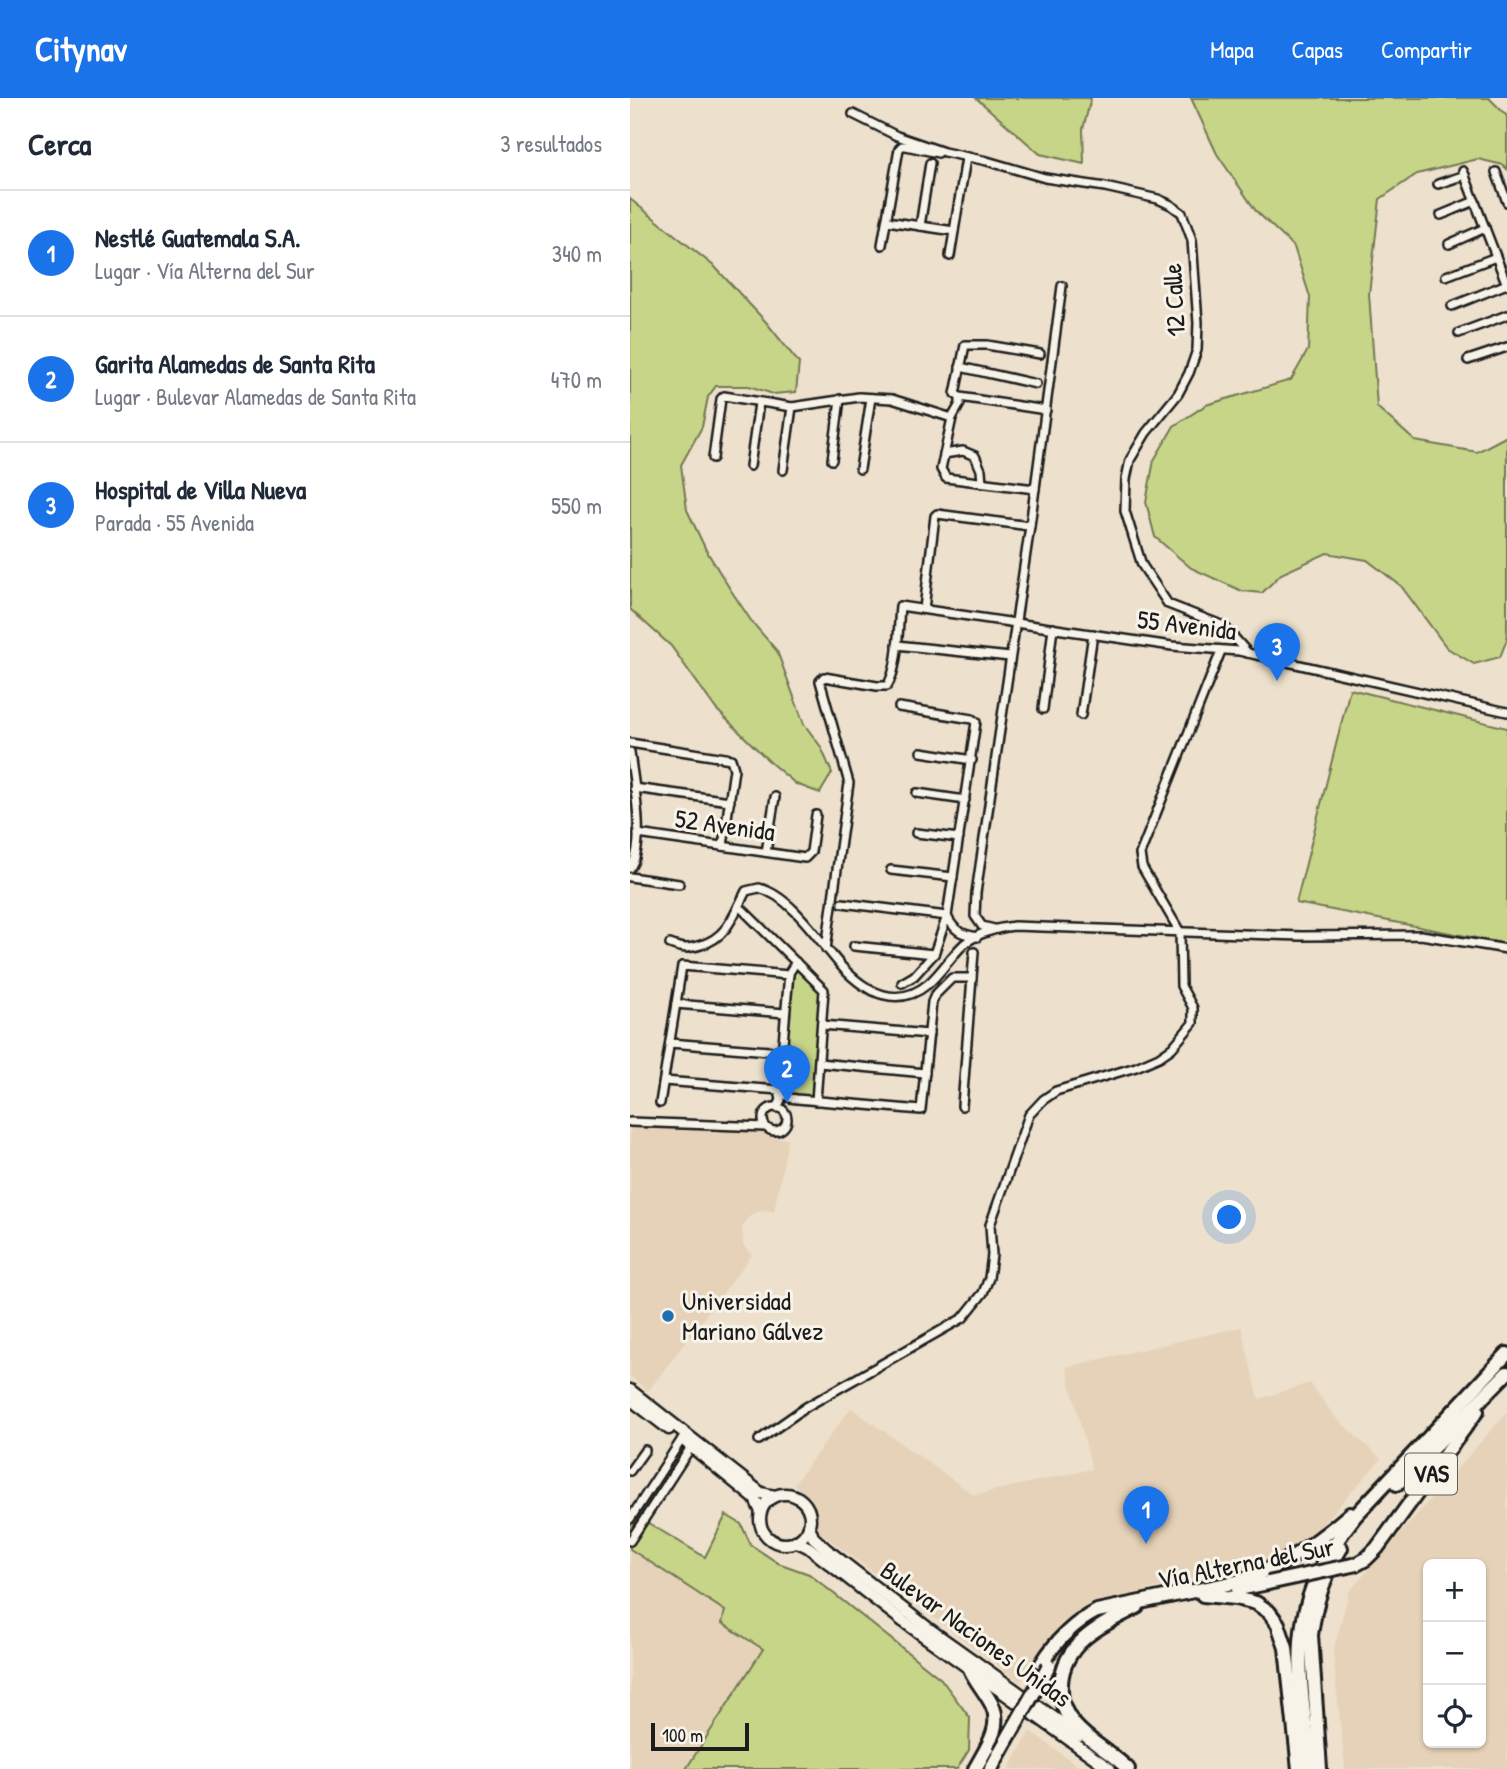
<!DOCTYPE html>
<html lang="es">
<meta charset="utf-8">
<style>
:root{--surface:#fff;--page:#f6f6f7;--text:#1f2937;--muted:#747a83;--line:#e0e1e3;--accent:#1a73e8}
body{margin:0;font-family:"Patrick Hand",sans-serif;background:var(--page);color:var(--text)}
.controls{position:absolute;right:21px;bottom:21px;display:grid;overflow:hidden;border-radius:10px;box-shadow:0 2px 5px #0004}
.controls button{width:63px;height:63px;display:grid;place-items:center;padding:0;border:0;border-bottom:2px solid var(--line);background:var(--surface);color:var(--text);font:35px sans-serif}
.scale{position:absolute;left:21px;bottom:18px;width:98px;box-sizing:border-box;padding-left:7px;border:4px solid #1c1c1c;border-top:0;font-size:19px;line-height:24px;white-space:nowrap;color:#1c1c1c;-webkit-text-stroke:5px #f7f3e8;paint-order:stroke}
.you{position:absolute;left:600px;top:1120px;width:24px;height:24px;margin:-18px;border:5px solid #fff;border-radius:50%;background:#1a73e8;box-shadow:0 0 0 10px #1a73e833}
.badge{display:grid;place-items:center;width:46px;height:46px;border-radius:50%;background:var(--accent);color:#fff;font-size:23px;font-weight:700}
.pin{position:absolute;translate:-50% -58px;filter:drop-shadow(0 2px 4px #0008)}
.pin::after{content:'';position:absolute;top:37px;width:24px;height:21px;background:inherit;clip-path:polygon(0 0,100% 0,50% 100%)}
.list{margin:0;padding:0;list-style:none}
h2{display:flex;justify-content:space-between;align-items:center;height:91px;margin:0;padding:0 28px;font-size:30px}
h2 small{font-size:23px;font-weight:400;color:var(--muted)}
.list li{display:grid;grid-template-columns:46px 1fr auto;gap:21px;align-items:center;box-sizing:border-box;height:126px;padding:0 28px;border-top:2px solid var(--line)}
.list b{display:block;font-size:26px;white-space:nowrap}
.list p{margin:0;font-size:23px;white-space:nowrap;color:var(--muted)}
.list em{font-size:23px;font-style:normal;color:var(--muted)}
.icon{flex:none;width:38px;height:38px;fill:none;stroke:currentColor;stroke-width:2;stroke-linecap:round;stroke-linejoin:round}
.map{position:relative;flex:none;width:877px;height:1671px;overflow:hidden}
header{display:flex;align-items:center;gap:42px;box-sizing:border-box;height:98px;padding:0 35px;background:var(--accent);color:#fff}
header strong{font-size:33px}
nav{display:flex;gap:38px;margin-inline-start:auto;font-size:24px}
main{display:flex}
aside{flex:1;background:var(--surface)}
.map>svg:first-child{display:block}
.built{fill:#e6d2b8;fill-rule:evenodd}
.green{fill:#c7d589;stroke:#727852;stroke-width:2}
.lines{fill:none;stroke-linecap:round;stroke-linejoin:round}
.street-casing{stroke:#1c1c1c;stroke-width:12}
.secondary-casing{stroke:#1c1c1c;stroke-width:15}
.highway-casing{stroke:#1c1c1c;stroke-width:18}
.street{stroke:#f7f3e8;stroke-width:7}
.secondary{stroke:#f7f3e8;stroke-width:10}
.highway{stroke:#f7f3e8;stroke-width:12}
.highway-bridge-casing{stroke:#1c1c1c;stroke-width:18;stroke-linecap:butt}
.highway-bridge{stroke:#f7f3e8;stroke-width:12}
.poi-dot{fill:#1f6fb2;stroke:#f7f3e8;stroke-width:2.5}
.labels{text-anchor:middle;stroke-width:6;stroke-linejoin:round;paint-order:stroke}
.shield{fill:#f7f3e8;stroke:#5e5c59;stroke-width:2}
.shield-label{font-size:24px;font-weight:bold;fill:#1c1c1c}
.street-label{font-size:26px;fill:#1c1c1c;stroke:#f7f3e8}
.poi-label{font-size:26px;fill:#1c1c1c;stroke:#f7f3e8;text-anchor:start}
</style>
<header>
<strong>Citynav</strong>
<nav><a>Mapa</a><a>Capas</a><a>Compartir</a></nav>
</header>
<main>
<aside>
<h2>Cerca<small>3 resultados</small></h2>
<ul class="list">
<li><span class="badge">1</span><div><b>Nestlé Guatemala S.A.</b><p>Lugar · Vía Alterna del Sur</p></div><em>340 m</em></li>
<li><span class="badge">2</span><div><b>Garita Alamedas de Santa Rita</b><p>Lugar · Bulevar Alamedas de Santa Rita</p></div><em>470 m</em></li>
<li><span class="badge">3</span><div><b>Hospital de Villa Nueva</b><p>Parada · 55 Avenida</p></div><em>550 m</em></li>
</ul>
</aside>
<div class="map">
<svg width="877" height="1671" viewBox="0 0 877 1671">
<rect width="100%" height="100%" fill="#ede0cc"/>
<filter id="ink" filterUnits="userSpaceOnUse"><feTurbulence type="fractalNoise" baseFrequency=".0143" numOctaves="2"/><feDisplacementMap in="SourceGraphic" scale="14" xChannelSelector="R" yChannelSelector="G"/><feConvolveMatrix kernelMatrix="1 2 1 2 8 2 1 2 1" color-interpolation-filters="sRGB"/></filter>
<g filter="url(#ink)">
<!-- built -->
<g class="built">
<path d="M 0,1028 L 130,1033 L 138,1039 L 158,1041 L 144,1114 L 136,1112 L 126,1114 L 118,1120 L 112,1130 L 113,1147 L 122,1157 L 18,1293 L 0,1278 Z"/>
<path d="M 611,1229 L 629,1301 L 680,1285 L 705,1319 L 751,1361 L 687,1432 L 662,1449 L 639,1461 L 470,1504 L 432,1524 L 390,1584 L 188,1433 L 184,1425 L 183,1403 L 164,1386 L 221,1310 L 344,1397 L 462,1371 L 436,1269 Z"/>
<path d="M 877,1314 L 877,1671 L 715,1671 L 703,1555 L 719,1494 ZM 798,1466 L 851,1466 L 851,1645 L 798,1645 Z"/>
<path d="M 0,1451 L 95,1513 L 92,1525 L 133,1551 L 56,1671 L 0,1671 Z"/>
<path d="M 400,1633 L 452,1671 L 379,1671 Z"/>
</g>
<!-- green -->
<g class="green">
<path d="M 346,0 L 461,0 L 453,31 L 454,66 L 410,56 Z"/>
<path d="M 561,0 L 859,0 L 877,18 L 877,71 L 873,67 L 848,61 L 787,76 L 750,101 L 739,196 L 747,309 L 785,343 L 847,354 L 877,338 L 877,541 L 870,559 L 844,566 L 817,550 L 771,488 L 737,462 L 697,455 L 651,476 L 632,495 L 612,493 L 561,470 L 525,439 L 516,404 L 524,362 L 544,328 L 576,307 L 661,282 L 678,252 L 680,199 L 664,149 L 626,113 L 587,56 Z"/>
<path d="M 0,101 L 85,169 L 136,224 L 169,265 L 166,294 L 143,296 L 119,288 L 86,288 L 78,299 L 72,329 L 51,367 L 57,412 L 76,452 L 100,491 L 122,524 L 147,553 L 174,626 L 191,649 L 202,675 L 190,695 L 166,686 L 142,666 L 86,611 L 41,548 L 0,511 Z"/>
<path d="M 720,591 L 877,630 L 877,846 L 666,805 Z"/>
<path d="M 167,871 L 191,894 L 182,995 L 180,998 L 159,996 L 153,987 L 158,983 L 162,947 L 157,943 L 163,875 Z"/>
<path d="M 37,1365 L 46,1371 L 0,1443 L 0,1421 Z"/>
<path d="M 96,1417 L 111,1426 L 121,1447 L 148,1465 L 179,1476 L 311,1581 L 340,1620 L 339,1652 L 327,1671 L 56,1671 L 133,1551 L 92,1525 L 95,1513 L 0,1451 L 0,1447 L 15,1423 L 75,1459 Z"/>
</g>
<g class="lines">
<!-- street casing -->
<g class="street-casing">
<g id="street">
<path d="M 223,16 L 267,38 L 314,54 L 357,63 L 415,80 L 475,89 L 528,101 L 541,107 L 552,115 L 562,142 L 568,225 L 567,252 L 559,275 L 548,296 L 516,335 L 500,362 L 496,381 L 495,413 L 512,467 L 538,506 L 594,528 L 618,555"/>
<path d="M 833,73 L 877,187"/>
<path d="M 866,74 L 877,104"/>
<path d="M 808,86 L 835,77"/>
<path d="M 811,117 L 845,103"/>
<path d="M 257,123 L 324,133"/>
<path d="M 290,128 L 300,65"/>
<path d="M 819,146 L 855,130"/>
<path d="M 252,147 L 269,51 L 272,48 L 276,48 L 308,55"/>
<path d="M 320,158 L 336,60"/>
<path d="M 816,178 L 866,159"/>
<path d="M 822,208 L 877,186"/>
<path d="M 829,235 L 877,217"/>
<path d="M 410,256 L 357,247 L 335,247 L 325,296 L 330,299 L 416,312"/>
<path d="M 838,262 L 877,249"/>
<path d="M 330,269 L 406,286"/>
<path d="M 330,299 L 330,306 L 322,320 L 311,371 L 316,380 L 405,391"/>
<path d="M 314,356 L 333,353 L 345,358 L 351,372 L 352,385"/>
<path d="M 83,360 L 91,301 L 94,298 L 162,309 L 229,299 L 262,301 L 322,320"/>
<path d="M 202,362 L 210,301"/>
<path d="M 120,368 L 129,305"/>
<path d="M 230,371 L 241,300"/>
<path d="M 153,372 L 162,309"/>
<path d="M 294,511 L 305,418 L 307,416 L 400,428"/>
<path d="M 267,547 L 380,559"/>
<path d="M 269,609 L 342,621 L 346,624 L 317,818 C 324,833 331,836 347,839"/>
<path d="M 413,611 L 423,530"/>
<path d="M 451,617 L 463,536"/>
<path d="M 0,645 L 101,661 L 104,671 L 93,748"/>
<path d="M 0,654 C 3,682 17,747 0,770"/>
<path d="M 291,654 L 342,662"/>
<path d="M 4,690 L 100,703"/>
<path d="M 287,695 L 335,702"/>
<path d="M 286,735 L 329,740"/>
<path d="M 8,736 L 175,760 L 181,754 L 186,717"/>
<path d="M 136,754 L 145,699"/>
<path d="M 261,772 L 323,779"/>
<path d="M 0,779 L 49,786"/>
<path d="M 212,805 L 317,818 L 304,856 L 224,848"/>
<path d="M 113,812 L 194,892 L 186,1003"/>
<path d="M 364,831 L 352,828 L 345,818 L 346,795 L 400,428 L 432,188"/>
<path d="M 40,846 C 53,851 58,851 71,847 C 98,839 104,816 116,793 L 129,790 C 162,798 191,846 213,870 C 237,895 268,911 298,886 C 311,875 321,858 334,846 C 348,835 367,830 384,828 L 671,838 L 791,837 L 877,851"/>
<path d="M 196,851 L 219,685 L 190,583 L 194,579 L 247,588 L 257,588 C 269,570 268,529 270,508 L 542,548 L 609,553 L 877,614"/>
<path d="M 272,885 L 284,878 L 304,856"/>
<path d="M 46,906 L 155,915"/>
<path d="M 192,927 L 299,936"/>
<path d="M 40,945 L 152,954"/>
<path d="M 189,965 L 295,975"/>
<path d="M 34,983 L 149,992 L 160,1000 L 167,1001 L 291,1012 L 302,904 L 305,897 L 322,880 L 342,880"/>
<path d="M 30,1005 L 52,868 L 159,877"/>
<path d="M 332,1008 L 344,854"/>
<circle cx="145" cy="1021" r="12"/>
<path d="M 147,1010 L 151,1002 L 149,992 L 159,875 L 166,864"/>
<path d="M 0,1024 L 136,1029"/>
<path d="M 129,1342 L 176,1309 L 333,1220 L 353,1195 L 359,1180 L 362,1157 L 360,1127 L 399,1017 L 413,1002 L 426,993 L 506,969 L 529,959 L 542,950 L 563,925 L 563,910 L 551,888 L 550,834 L 512,769 L 510,756 L 591,553"/>
<path d="M 0,1373 L 15,1352"/>
<path d="M 0,1421 L 52,1341"/>
<path d="M 0,1443 L 61,1349"/>
</g>
</g>
<!-- secondary casing -->
<g class="secondary-casing">
<g id="secondary">
<path d="M 0,1292 L 126,1391 L 131,1395 L 145,1398"/>
<path d="M 0,1301 L 39,1331"/>
<path d="M 53,1342 L 125,1401 L 131,1414"/>
<circle cx="155" cy="1421" r="25"/>
<path d="M 179,1427 L 183,1439 L 196,1451 L 298,1530 L 450,1638"/>
<path d="M 165,1443 L 178,1449 L 274,1524 L 480,1671"/>
</g>
</g>
<!-- highway casing -->
<g class="highway-casing">
<g id="highway">
<path d="M 767,1386 L 877,1275"/>
<path d="M 727,1466 L 736,1461 L 747,1450 L 847,1313"/>
<path d="M 608,1491 L 638,1485"/>
<path d="M 573,1497 L 606,1500 L 626,1505 L 639,1514 L 648,1526 L 656,1550 L 669,1671"/>
<path d="M 412,1565 C 426,1543 443,1525 467,1513 L 607,1484 C 653,1468 683,1448 720,1416"/>
<path d="M 341,1573 C 347,1585 356,1595 362,1607 C 373,1629 355,1652 345,1671"/>
<path d="M 361,1671 L 370,1654"/>
<path d="M 498,1671 C 481,1654 459,1644 444,1626 C 434,1615 430,1600 431,1586 C 433,1543 474,1526 507,1509"/>
<path d="M 680,1671 C 669,1564 653,1509 725,1418 L 877,1256"/>
<path d="M 690,1671 L 681,1537 C 685,1506 694,1477 711,1450"/>
</g>
</g>
<!-- street -->
<use href="#street" class="street"/>
<!-- secondary -->
<use href="#secondary" class="secondary"/>
<!-- highway -->
<use href="#highway" class="highway"/>
<!-- highway-bridge casing -->
<g class="highway-bridge-casing">
<g id="highway-bridge">
<path d="M 638,1485 L 727,1466"/>
<path d="M 370,1654 L 419,1568"/>
</g>
</g>
<!-- highway-bridge -->
<use href="#highway-bridge" class="highway-bridge"/>
</g>
</g>
<!-- markers -->
<circle class="poi-dot" cx="38" cy="1218" r="7"/>
<g class="labels">
<!-- shield labels -->
<rect class="shield" x="775" y="1355.5" width="52" height="41" rx="5"/>
<g class="shield-label">
<text x="801" y="1384">VAS</text>
</g>
<!-- street labels -->
<g class="street-label">
<text transform="translate(544 202) rotate(-93)" y="9">12 Calle</text>
<text transform="translate(557 527) rotate(7)" y="9">55 Avenida</text>
<text transform="translate(95 727) rotate(8)" y="9">52 Avenida</text>
<text transform="translate(616 1465) rotate(-11)" y="9">Vía Alterna del Sur</text>
<text transform="translate(346 1536) rotate(36)" y="9">Bulevar Naciones Unidas</text>
</g>
<!-- poi labels -->
<g class="poi-label">
<text x="52" y="1212">Universidad<tspan x="52" dy="30">Mariano Gálvez</tspan></text>
</g>
</g>
</svg>
<div class="controls">
<button>+</button>
<button>−</button>
<button><svg class="icon" aria-label="locate" viewBox="0 0 24 24"><circle cx="12" cy="12" r="6"/><path d="M12 2v4M12 18v4M2 12h4M18 12h4"/></svg></button>
</div>
<div class="scale">100 m</div>
<div class="you"></div>
<div class="pin badge" style="left:516px;top:1446px">1</div>
<div class="pin badge" style="left:157px;top:1005px">2</div>
<div class="pin badge" style="left:647px;top:583px">3</div>
</div>
</main>
